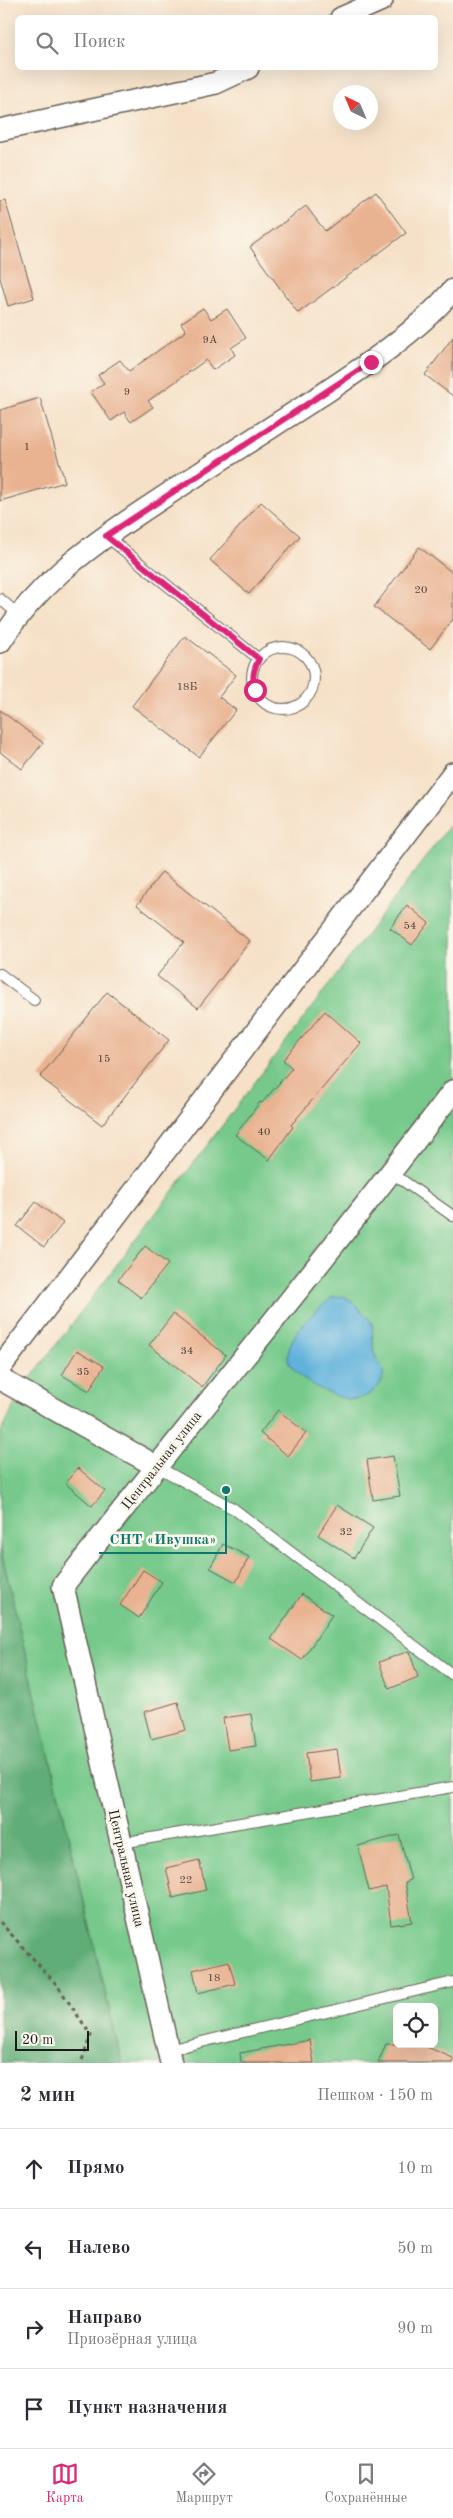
<!DOCTYPE html>
<html lang="ru">
<meta charset="utf-8">
<style>
:root{--surface:#fff;--page:#f7f7f7;--text:#2b2b33;--muted:#7c7c81;--line:#e1e1e2;--accent:#db2777}
body{margin:0;font-family:"Old Standard TT",serif;background:var(--page);color:var(--text)}
.controls{position:absolute;right:15px;bottom:15px;display:grid;overflow:hidden;border-radius:8px;box-shadow:0 5px 20px #0002}
.controls button{width:45px;height:45px;display:grid;place-items:center;padding:0;border:0;border-bottom:1px solid var(--line);background:var(--surface);color:var(--text);font:25px sans-serif}
.compass{position:absolute;left:333px;top:85px;width:45px;height:45px;border-radius:50%;background:var(--surface);box-shadow:0 5px 20px #0002;rotate:316deg}
.scale{position:absolute;left:15px;bottom:12px;width:74px;box-sizing:border-box;padding-left:5px;border:2px solid #1c1c1c;border-top:0;font-size:14px;line-height:18px;white-space:nowrap;color:#1c1c1c;-webkit-text-stroke:4px #fbf7ec;paint-order:stroke}
.stop{position:absolute;width:15px;height:15px;margin:-11px;border:4px solid #db2777;border-radius:50%;background:#fff}
.stop.end{background:#db2777;border-color:#fff;box-shadow:0 1px 5px #0008}
.list{margin:0;padding:0;list-style:none}
h2{display:flex;justify-content:space-between;align-items:center;height:65px;margin:0;padding:0 20px;font-size:21px}
h2 small{font-size:16px;font-weight:400;color:var(--muted)}
.list li{display:grid;grid-template-columns:32px 1fr auto;gap:15px;align-items:center;box-sizing:border-box;height:80px;padding:0 20px;border-top:1px solid var(--line)}
.list b{display:block;font-size:19px;white-space:nowrap}
.list p{margin:0;font-size:16px;white-space:nowrap;color:var(--muted)}
.list em{font-size:16px;font-style:normal;color:var(--muted)}
.icon{flex:none;width:28px;height:28px;fill:none;stroke:currentColor;stroke-width:2;stroke-linecap:round;stroke-linejoin:round}
.map{position:relative;flex:none;width:453px;height:2063px;overflow:hidden}
.search{position:absolute;background:var(--surface);box-shadow:0 5px 20px #0002;left:15px;right:15px;top:15px;height:55px;display:flex;align-items:center;gap:12px;box-sizing:border-box;padding:0 18px;border-radius:8px;color:var(--muted);font-size:19px}
.sheet{height:385px;background:var(--surface)}
nav{display:flex;justify-content:space-around;align-items:center;box-sizing:border-box;height:70px;border-top:1px solid var(--line);background:var(--surface);font-size:14px;color:var(--muted)}
nav a{display:grid;justify-items:center;gap:2px}
nav .on{color:var(--accent)}
.map>svg:first-child{display:block}
.green{fill:#76c98b;stroke:#497254;fill-rule:evenodd}
.forest{fill:#60ad77;stroke:#3e644a}
.water{fill:#61b2dc;stroke:#3e677c}
.building{fill:#e9b291}
.lines{fill:none;stroke-linecap:round;stroke-linejoin:round}
.lane-casing{stroke:#686158;stroke-width:12}
.street-casing{stroke:#686158;stroke-width:24}
.path{stroke:#686158;stroke-width:3;stroke-dasharray:4 4;stroke-linecap:butt}
.lane{stroke:#fff;stroke-width:10}
.street{stroke:#fff;stroke-width:21}
.route{stroke:#db2777;stroke-width:6}
.labels{text-anchor:middle;stroke-width:5;stroke-linejoin:round;paint-order:stroke}
.number-label{font-size:11px;fill:#4f4239}
.street-label{font-size:14px;fill:#1c1c1c;stroke:#fbf7ec}
.leader{fill:none;stroke:#0f766e;stroke-width:2}
.callout-dot{fill:#0f766e;stroke:#fbf7ec;stroke-width:2}
.callout-label{font-size:15px;text-anchor:middle;font-weight:bold;fill:#0f766e;stroke:#fbf7ec;stroke-width:5;stroke-linejoin:round;paint-order:stroke}
</style>
<div class="map">
<svg width="453" height="2063" viewBox="0 0 453 2063">
<rect width="100%" height="100%" fill="#fbf7ec"/>
<filter id="ink" filterUnits="userSpaceOnUse"><feTurbulence type="fractalNoise" baseFrequency=".02" numOctaves="2"/><feDisplacementMap in="SourceGraphic" scale="10" xChannelSelector="R" yChannelSelector="G"/><feConvolveMatrix kernelMatrix="1 2 1 2 8 2 1 2 1" color-interpolation-filters="sRGB"/></filter>
<filter id="wash" filterUnits="userSpaceOnUse"><feTurbulence type="fractalNoise" baseFrequency=".0096" numOctaves="4" result="noise"/><feDisplacementMap in="SourceGraphic" scale="20" xChannelSelector="R" yChannelSelector="G"/><feGaussianBlur stdDeviation="1.12" result="paint"/><feColorMatrix in="noise" values="0 0 0 0 0 0 0 0 0 0 0 0 0 0 0 0 0 1.4 0 .05"/><feComposite in="paint" operator="in"/></filter>
<g filter="url(#wash)">
<rect width="100%" height="100%" fill="#f6e1c8"/>
<!-- green -->
<path class="green" d="M 453,821 L 453,2063 L 122,2063 L 0,1546 L 0,1434 L 21,1391 ZM 397,2007 L 434,2007 L 434,2044 L 397,2044 Z"/>
<!-- forest -->
<path class="forest" d="M 0,1546 L 122,2063 L 0,2063 Z"/>
<!-- water -->
<path class="water" d="M 343,1296 L 352,1301 L 372,1322 C 373,1332 372,1343 374,1353 C 377,1364 387,1368 382,1380 C 377,1391 366,1398 355,1399 C 338,1402 287,1375 288,1357 C 289,1333 316,1310 333,1297 Z"/>
<g id="blocks">
<!-- building -->
<g class="building">
<path d="M 376,192 L 406,233 L 298,313 L 250,247 L 306,206 L 325,231 Z"/>
<path d="M 5,200 L 34,298 L 8,306 L 0,278 L 0,201 Z"/>
<path d="M 203,308 L 211,319 L 227,309 L 246,338 L 231,348 L 235,355 L 213,370 L 206,360 L 148,401 L 153,407 L 131,422 L 124,412 L 111,421 L 91,392 L 104,383 L 98,375 L 120,360 L 129,371 L 186,331 L 181,323 Z"/>
<path d="M 453,337 L 453,396 L 425,375 Z"/>
<path d="M 40,398 L 65,482 L 0,501 L 0,410 Z"/>
<path d="M 261,502 L 300,536 L 249,594 L 210,560 Z"/>
<path d="M 419,547 L 453,573 L 453,619 L 430,649 L 374,607 Z"/>
<path d="M 185,636 L 236,675 L 219,697 L 236,710 L 199,757 L 132,706 Z"/>
<path d="M 0,710 L 43,743 L 22,769 L 0,752 Z"/>
<path d="M 162,872 L 250,941 L 198,1008 L 157,976 L 184,942 L 137,905 Z"/>
<path d="M 407,905 L 429,923 L 412,945 L 390,928 Z"/>
<path d="M 107,992 L 169,1040 L 102,1125 L 40,1077 Z"/>
<path d="M 325,1011 L 361,1043 L 291,1125 L 293,1127 L 269,1160 L 235,1135 L 260,1102 L 262,1103 L 292,1068 L 283,1060 Z"/>
<path d="M 36,1202 L 63,1223 L 44,1247 L 17,1226 Z"/>
<path d="M 145,1246 L 168,1264 L 141,1298 L 118,1280 Z"/>
<path d="M 173,1314 L 226,1355 L 202,1387 L 149,1345 Z"/>
<path d="M 77,1350 L 104,1366 L 89,1391 L 62,1375 Z"/>
<path d="M 278,1410 L 306,1433 L 288,1456 L 260,1433 Z"/>
<path d="M 393,1456 L 400,1496 L 373,1500 L 367,1460 Z"/>
<path d="M 78,1468 L 105,1491 L 92,1506 L 65,1483 Z"/>
<path d="M 337,1505 L 373,1528 L 354,1558 L 318,1535 Z"/>
<path d="M 223,1544 L 249,1557 L 236,1582 L 210,1568 Z"/>
<path d="M 143,1570 L 162,1582 L 139,1618 L 120,1605 Z"/>
<path d="M 302,1594 L 332,1615 L 302,1660 L 271,1639 Z"/>
<path d="M 409,1651 L 418,1677 L 389,1689 L 379,1662 Z"/>
<path d="M 178,1702 L 186,1730 L 151,1739 L 144,1712 Z"/>
<path d="M 251,1714 L 256,1746 L 228,1750 L 223,1718 Z"/>
<path d="M 337,1749 L 341,1778 L 310,1782 L 306,1753 Z"/>
<path d="M 399,1835 L 411,1880 L 405,1882 L 412,1922 L 391,1925 L 386,1887 L 369,1891 L 358,1846 Z"/>
<path d="M 199,1860 L 206,1890 L 173,1898 L 166,1868 Z"/>
<path d="M 229,1961 L 235,1984 L 198,1993 L 193,1970 Z"/>
<path d="M 310,2040 L 314,2063 L 241,2063 L 240,2053 Z"/>
<path d="M 386,2044 L 420,2044 L 453,2058 L 453,2063 L 378,2063 Z"/>
</g>
</g>
</g>
<g filter="url(#ink)">
<use href="#blocks" fill-opacity="0" stroke="#686158" stroke-width="1"/>
<g class="lines">
<!-- lane casing -->
<g class="lane-casing">
<g id="lane">
<path d="M 106,536 L 259,659"/>
<path d="M 0,599 L 18,614"/>
<circle cx="283" cy="678" r="31"/>
<path d="M 0,974 L 34,1000"/>
<path d="M 392,1173 L 453,1216"/>
<path d="M 156,1466 L 234,1509 L 453,1675"/>
<path d="M 121,1843 L 453,1787"/>
<path d="M 168,2050 L 453,1982"/>
</g>
</g>
<!-- street casing -->
<g class="street-casing">
<g id="street">
<path d="M 341,18 L 382,0"/>
<path d="M 0,130 L 216,83 L 248,68"/>
<path d="M 0,642 C 35,587 82,552 135,516 C 196,475 258,436 320,396 C 367,365 416,333 453,290"/>
<path d="M 0,1368 L 453,773"/>
<path d="M 0,1379 L 156,1466"/>
<path d="M 171,2063 L 63,1586 C 191,1420 327,1259 453,1091"/>
</g>
</g>
<!-- path -->
<path class="path" d="M 0,1922 L 57,1985 L 91,2035 L 81,2063"/>
<!-- lane -->
<use href="#lane" class="lane"/>
<!-- street -->
<use href="#street" class="street"/>
</g>
</g>
<g class="lines" filter="url(#ink)">
<!-- route -->
<path class="route" d="M 255,690 C 252,678 253,670 259,659 L 106,536 L 371,362"/>
</g>
<g class="labels">
<!-- number labels -->
<g class="number-label">
<text x="210" y="343">9А</text>
<text x="127" y="395">9</text>
<text x="27" y="450">1</text>
<text x="421" y="593">20</text>
<text x="187" y="690">18Б</text>
<text x="410" y="929">54</text>
<text x="104" y="1062">15</text>
<text x="264" y="1135">40</text>
<text x="187" y="1354">34</text>
<text x="83" y="1375">35</text>
<text x="346" y="1535">32</text>
<text x="186" y="1883">22</text>
<text x="214" y="1981">18</text>
</g>
<!-- street labels -->
<g class="street-label">
<text transform="translate(161 1460) rotate(-52)" y="5">Центральная улица</text>
<text transform="translate(127 1868) rotate(77)" y="5">Центральная улица</text>
</g>
</g>
<!-- callouts -->
<path class="leader" d="M226 1490L226 1553H99"/>
<circle class="callout-dot" cx="226" cy="1490" r="5"/>
<g class="callout-label">
<text x="163" y="1544">СНТ «Ивушка»</text>
</g>
</svg>
<div class="controls">
<button><svg class="icon" aria-label="locate" viewBox="0 0 24 24"><circle cx="12" cy="12" r="6"/><path d="M12 2v4M12 18v4M2 12h4M18 12h4"/></svg></button>
</div>
<svg class="compass" viewBox="-18 -18 36 36"><path d="M0-13l5 13h-10z" fill="#e53935"/><path d="M0 13l5-13h-10z" fill="#7c7c81"/></svg>
<div class="scale">20 m</div>
<div class="stop" style="left:255px;top:690px"></div>
<div class="stop end" style="left:371px;top:362px"></div>
<div class="search"><svg class="icon" aria-label="search" viewBox="0 0 24 24"><circle cx="10" cy="10" r="6"/><path d="M15 15l6 6"/></svg>Поиск</div>
</div>
<section class="sheet">
<h2>2 мин<small>Пешком · 150 m</small></h2>
<ul class="list">
<li><svg class="icon" aria-label="ahead" viewBox="0 0 24 24"><path d="M12 20V5M6 11l6-6 6 6"/></svg><div><b>Прямо</b></div><em>10 m</em></li>
<li><svg class="icon" aria-label="left" viewBox="0 0 24 24"><path d="M17 20v-9H6M10 6l-5 5 5 5"/></svg><div><b>Налево</b></div><em>50 m</em></li>
<li><svg class="icon" aria-label="right" viewBox="0 0 24 24"><path d="M7 20v-9h11M14 6l5 5-5 5"/></svg><div><b>Направо</b><p>Приозёрная улица</p></div><em>90 m</em></li>
<li><svg class="icon" aria-label="arrive" viewBox="0 0 24 24"><path d="M6 21V4h12l-3 4 3 4H6"/></svg><div><b>Пункт назначения</b></div></li>
</ul>
</section>
<nav>
<a class="on"><svg class="icon" aria-label="map" viewBox="0 0 24 24"><path d="M3 6l6-2 6 2 6-2v14l-6 2-6-2-6 2zM9 4v14M15 6v14"/></svg>Карта</a>
<a><svg class="icon" aria-label="directions" viewBox="0 0 24 24"><path d="M12 3l9 9-9 9-9-9zM9 14v-3h6M13 9l2 2-2 2"/></svg>Маршрут</a>
<a><svg class="icon" aria-label="saved" viewBox="0 0 24 24"><path d="M7 4h10v16l-5-4-5 4z"/></svg>Сохранённые</a>
</nav>
